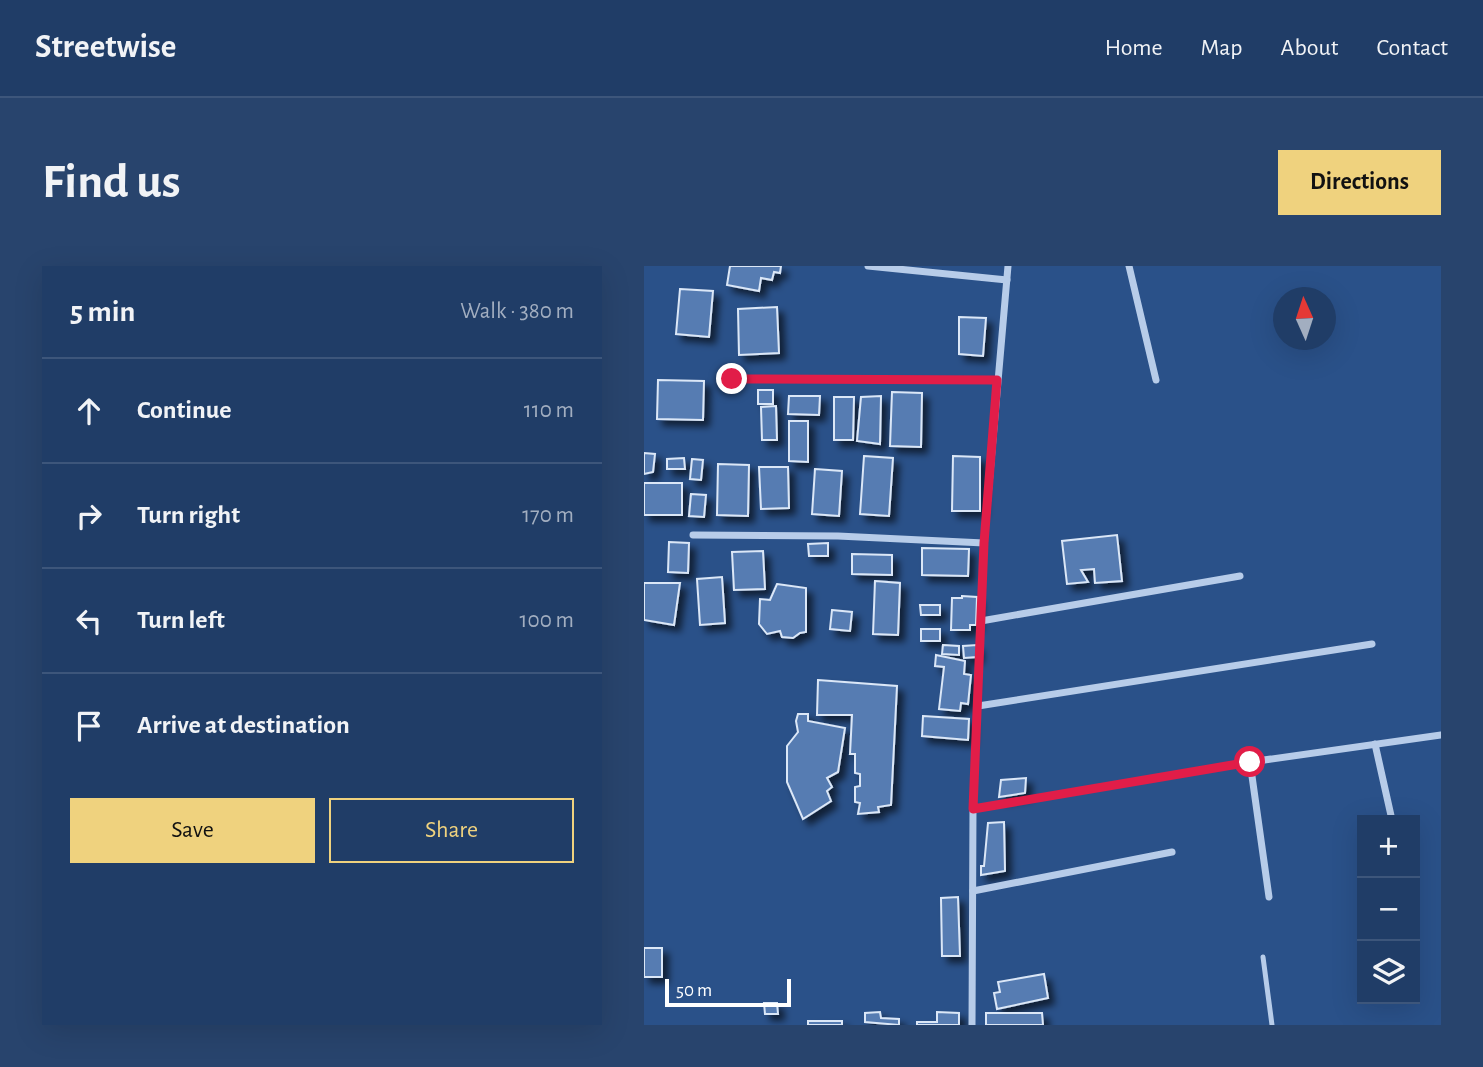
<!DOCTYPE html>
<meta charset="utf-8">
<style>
:root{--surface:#203d67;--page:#28446d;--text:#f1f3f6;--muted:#a2aec0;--line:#3d567b;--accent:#efd27e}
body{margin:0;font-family:"Alegreya Sans",sans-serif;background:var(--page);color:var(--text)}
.controls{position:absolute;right:21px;bottom:21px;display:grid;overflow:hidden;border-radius:0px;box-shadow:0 7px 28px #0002}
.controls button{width:63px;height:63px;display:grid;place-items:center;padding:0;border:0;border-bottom:2px solid var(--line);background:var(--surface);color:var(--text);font:35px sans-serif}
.compass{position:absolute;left:629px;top:21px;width:63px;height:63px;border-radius:50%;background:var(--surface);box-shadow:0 7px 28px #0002;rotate:357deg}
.scale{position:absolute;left:21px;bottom:18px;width:126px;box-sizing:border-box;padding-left:7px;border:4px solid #fff;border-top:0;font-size:19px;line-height:24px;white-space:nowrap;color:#fff;-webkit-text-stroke:5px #2a5189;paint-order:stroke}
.stop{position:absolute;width:21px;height:21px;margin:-16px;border:5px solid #e11d48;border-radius:50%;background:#fff}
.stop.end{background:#e11d48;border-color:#fff;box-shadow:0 2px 7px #0008}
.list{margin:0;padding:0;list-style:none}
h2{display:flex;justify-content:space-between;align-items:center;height:91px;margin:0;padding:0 28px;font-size:30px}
h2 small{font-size:23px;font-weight:400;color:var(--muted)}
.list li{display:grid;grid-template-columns:46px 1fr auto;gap:21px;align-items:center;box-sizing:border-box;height:105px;padding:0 28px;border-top:2px solid var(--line)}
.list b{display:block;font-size:26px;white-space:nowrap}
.list em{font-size:23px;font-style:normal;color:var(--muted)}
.actions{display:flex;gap:14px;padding:21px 28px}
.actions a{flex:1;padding:16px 0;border:2px solid var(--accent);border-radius:0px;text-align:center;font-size:24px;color:var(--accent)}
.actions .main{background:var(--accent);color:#111}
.icon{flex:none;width:38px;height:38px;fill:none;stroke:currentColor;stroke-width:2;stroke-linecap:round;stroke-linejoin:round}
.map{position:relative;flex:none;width:797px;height:759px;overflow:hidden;border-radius:0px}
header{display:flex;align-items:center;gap:42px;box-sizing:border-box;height:98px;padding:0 35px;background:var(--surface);border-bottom:2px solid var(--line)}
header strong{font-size:33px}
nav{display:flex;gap:38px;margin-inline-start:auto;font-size:24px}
.intro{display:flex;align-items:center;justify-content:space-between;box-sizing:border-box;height:168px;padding:0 42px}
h1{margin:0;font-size:49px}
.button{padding:18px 32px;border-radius:0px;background:var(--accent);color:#111;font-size:24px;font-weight:700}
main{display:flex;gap:42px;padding:0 42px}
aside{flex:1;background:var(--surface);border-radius:0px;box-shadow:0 7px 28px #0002}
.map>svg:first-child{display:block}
.building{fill:#567cb2;stroke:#dbe7f7;stroke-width:2;filter:url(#shadow)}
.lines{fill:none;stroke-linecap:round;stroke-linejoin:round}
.service{stroke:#b7cce9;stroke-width:5}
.minor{stroke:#b7cce9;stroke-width:7}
.route{stroke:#e11d48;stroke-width:9}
</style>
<header>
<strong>Streetwise</strong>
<nav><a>Home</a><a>Map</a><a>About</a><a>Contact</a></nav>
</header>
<div class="intro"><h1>Find us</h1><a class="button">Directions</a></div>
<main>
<aside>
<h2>5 min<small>Walk · 380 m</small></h2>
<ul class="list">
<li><svg class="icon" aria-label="ahead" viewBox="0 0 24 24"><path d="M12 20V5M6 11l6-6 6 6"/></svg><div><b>Continue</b></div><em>110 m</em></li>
<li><svg class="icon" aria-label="right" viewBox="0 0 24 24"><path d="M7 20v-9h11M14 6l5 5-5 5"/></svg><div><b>Turn right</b></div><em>170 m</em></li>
<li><svg class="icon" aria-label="left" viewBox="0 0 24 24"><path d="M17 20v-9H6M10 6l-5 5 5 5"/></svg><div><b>Turn left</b></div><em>100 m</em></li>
<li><svg class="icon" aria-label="arrive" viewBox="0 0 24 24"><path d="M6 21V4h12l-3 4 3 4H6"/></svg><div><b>Arrive at destination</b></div></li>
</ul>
<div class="actions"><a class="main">Save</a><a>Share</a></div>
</aside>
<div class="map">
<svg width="797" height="759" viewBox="0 0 797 759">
<defs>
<filter id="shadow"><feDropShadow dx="6" dy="6" stdDeviation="3.5" flood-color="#0009"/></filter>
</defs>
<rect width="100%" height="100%" fill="#2a5189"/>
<!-- building -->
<g class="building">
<path d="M 86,0 L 137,0 L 136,7 L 130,6 L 128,14 L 117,12 L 115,25 L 83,19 Z"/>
<path d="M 36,23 L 69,25 L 65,71 L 32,68 Z"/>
<path d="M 133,41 L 135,87 L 95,89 L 94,43 Z"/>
<path d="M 315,51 L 342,52 L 339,90 L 315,88 Z"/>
<path d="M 14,114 L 60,115 L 59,154 L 13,153 Z"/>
<rect x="114" y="124" width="15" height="14"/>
<path d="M 248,126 L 278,127 L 277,181 L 246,180 Z"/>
<path d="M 145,130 L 176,130 L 175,149 L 144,148 Z"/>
<path d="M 237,130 L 236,178 L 213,175 L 217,131 Z"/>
<path d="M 190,131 L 210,131 L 209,174 L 190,174 Z"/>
<path d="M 132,140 L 133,174 L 118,174 L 117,141 Z"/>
<path d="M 145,155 L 164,155 L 164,196 L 145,195 Z"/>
<path d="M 0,187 L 11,188 L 9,206 L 0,208 Z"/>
<path d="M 220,190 L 249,192 L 245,250 L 216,248 Z"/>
<path d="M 309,190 L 336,191 L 336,245 L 308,245 Z"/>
<path d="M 40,192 L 41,203 L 23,203 L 23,193 Z"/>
<path d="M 48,193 L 59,194 L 57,214 L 46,213 Z"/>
<path d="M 74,198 L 105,199 L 104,250 L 73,249 Z"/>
<path d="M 115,201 L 144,201 L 145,242 L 117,243 Z"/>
<path d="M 171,203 L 198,205 L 195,250 L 168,248 Z"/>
<rect x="0" y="217" width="38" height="32"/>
<path d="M 47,228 L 62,229 L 60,251 L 45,250 Z"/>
<path d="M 473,269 L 478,315 L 451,317 L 450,303 L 437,304 L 444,316 L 423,318 L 418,275 Z"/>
<path d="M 25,276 L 45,277 L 44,307 L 24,306 Z"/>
<path d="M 184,277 L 184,290 L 165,290 L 164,278 Z"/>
<path d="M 278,282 L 325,283 L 324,310 L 278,309 Z"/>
<path d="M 119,285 L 121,323 L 90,324 L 88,286 Z"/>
<path d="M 208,288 L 248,289 L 248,309 L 208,308 Z"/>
<path d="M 78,311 L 81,357 L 56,359 L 53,313 Z"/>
<path d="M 231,315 L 256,317 L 254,369 L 229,368 Z"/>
<path d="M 0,317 L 36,317 L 30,359 L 0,354 Z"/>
<path d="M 133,318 L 162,322 L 162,366 L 156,367 L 149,372 L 138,371 L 136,365 L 123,368 L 115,358 L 116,333 L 126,334 Z"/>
<path d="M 318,330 L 333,331 L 332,359 L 326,359 L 326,364 L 307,364 L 308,332 L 318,332 Z"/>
<path d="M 276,339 L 296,339 L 296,349 L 277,349 Z"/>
<path d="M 188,344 L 208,346 L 206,365 L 186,363 Z"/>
<rect x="277" y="363" width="19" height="12"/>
<path d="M 299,379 L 315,380 L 315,389 L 298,388 Z"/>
<path d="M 333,379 L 333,391 L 320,392 L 319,380 Z"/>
<path d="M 292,389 L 321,395 L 320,408 L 327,409 L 324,438 L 317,437 L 316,445 L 295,443 L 300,401 L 291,400 Z"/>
<path d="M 174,414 L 253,420 L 247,539 L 234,541 L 235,546 L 214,548 L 216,537 L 211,536 L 211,521 L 216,520 L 216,508 L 211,507 L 211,488 L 206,488 L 208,449 L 173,449 Z"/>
<path d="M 154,448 L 164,448 L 164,455 L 201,462 L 194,506 L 183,512 L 188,521 L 183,525 L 187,535 L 159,553 L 143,516 L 143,480 L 154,466 L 152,455 Z"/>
<path d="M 279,450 L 325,453 L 324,474 L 278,470 Z"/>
<path d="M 382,512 L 381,527 L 355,531 L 357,514 Z"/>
<path d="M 360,556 L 361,605 L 337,609 L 337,600 L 340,600 L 344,557 Z"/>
<path d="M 314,631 L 316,690 L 298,690 L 297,632 Z"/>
<rect x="0" y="682" width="18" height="29"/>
<path d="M 400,708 L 404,732 L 353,743 L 350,727 L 356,726 L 354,716 Z"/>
<path d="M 120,737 L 133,737 L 134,748 L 121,748 Z"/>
<path d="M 236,746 L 237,752 L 255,753 L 255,759 L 221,756 L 221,747 Z"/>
<path d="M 293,746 L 315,747 L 315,759 L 273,759 L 273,756 L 293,756 Z"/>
<path d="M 342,747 L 398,747 L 399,759 L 342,759 Z"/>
<rect x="164" y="755" width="34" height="4"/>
</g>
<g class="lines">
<!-- service -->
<path class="service" d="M 619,691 L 628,759"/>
<!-- minor -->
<g class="minor">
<path d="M 224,0 L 363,14"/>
<path d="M 485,0 L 512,114"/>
<path d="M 88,113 L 353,114"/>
<path d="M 49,269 L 194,270 L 340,277"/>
<path d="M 337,355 L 596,310"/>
<path d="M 334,440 L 728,378"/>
<path d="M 731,478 L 748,554"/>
<path d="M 606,496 L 625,631"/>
<path d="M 329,543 L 606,496 L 797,469"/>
<path d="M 329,625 L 528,586"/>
<path d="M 328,759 L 329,543 L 340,277 L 364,0"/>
</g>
</g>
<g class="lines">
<!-- route -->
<path class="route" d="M 88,113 L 353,114 L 340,277 L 329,543 L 606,496"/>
</g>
</svg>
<div class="controls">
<button>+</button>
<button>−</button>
<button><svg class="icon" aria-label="layers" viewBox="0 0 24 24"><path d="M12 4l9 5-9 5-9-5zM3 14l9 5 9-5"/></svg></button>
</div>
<svg class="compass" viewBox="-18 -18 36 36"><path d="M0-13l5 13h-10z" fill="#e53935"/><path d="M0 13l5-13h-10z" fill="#a2aec0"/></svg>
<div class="scale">50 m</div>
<div class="stop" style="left:606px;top:496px"></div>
<div class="stop end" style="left:88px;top:113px"></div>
</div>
</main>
